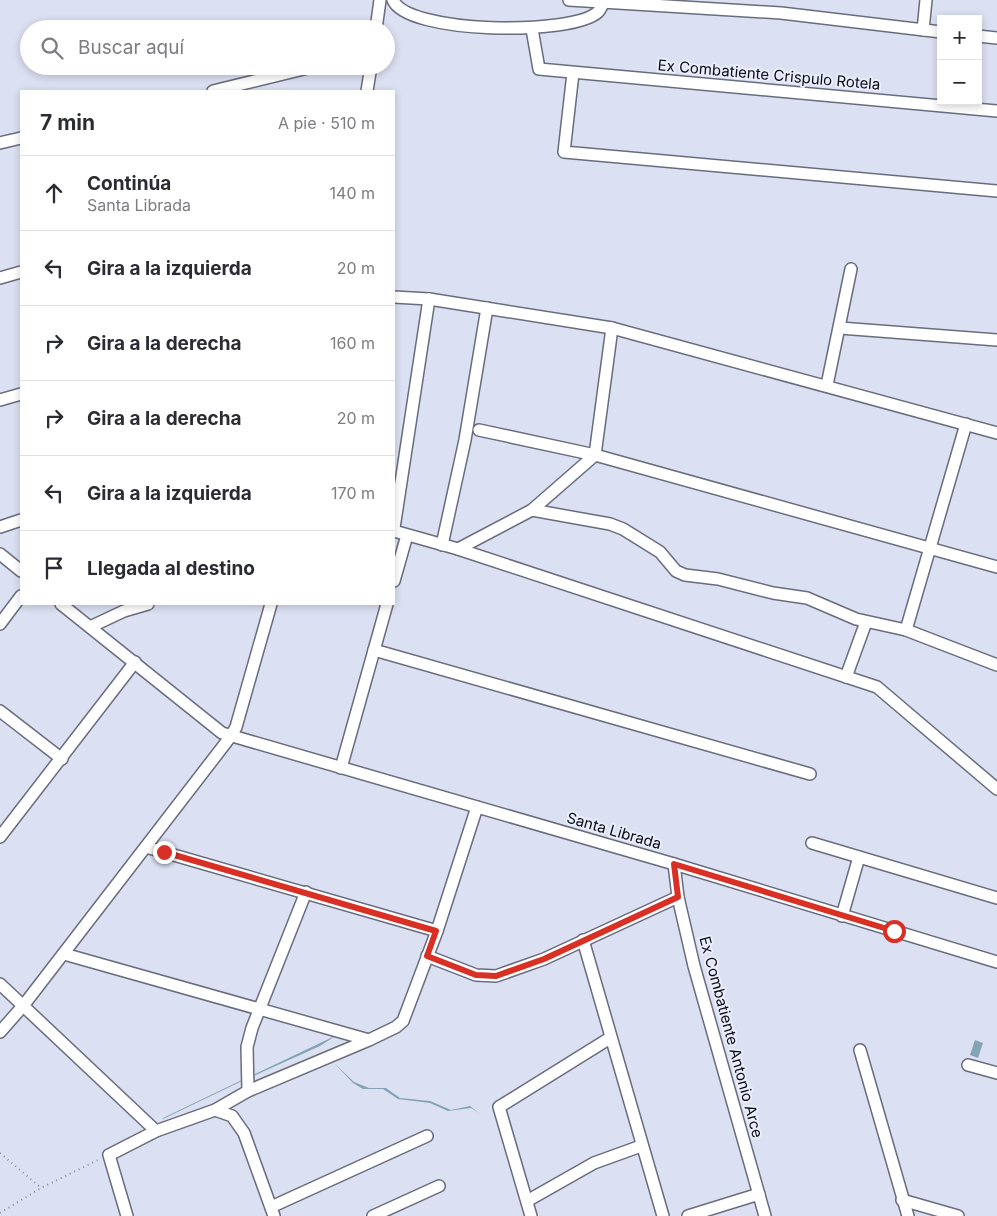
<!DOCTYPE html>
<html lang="es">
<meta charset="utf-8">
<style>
:root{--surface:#fff;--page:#f2f2f3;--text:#2b2b33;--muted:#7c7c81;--line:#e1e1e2}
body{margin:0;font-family:Inter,sans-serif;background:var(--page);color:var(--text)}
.controls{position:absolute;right:15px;top:15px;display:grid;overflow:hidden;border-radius:0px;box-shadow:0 2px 8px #0003}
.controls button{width:45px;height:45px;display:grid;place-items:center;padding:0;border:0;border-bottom:1px solid var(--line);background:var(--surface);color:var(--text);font:25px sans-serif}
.stop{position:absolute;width:15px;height:15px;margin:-11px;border:4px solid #d93025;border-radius:50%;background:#fff}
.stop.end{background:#d93025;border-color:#fff;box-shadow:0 1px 5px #0008}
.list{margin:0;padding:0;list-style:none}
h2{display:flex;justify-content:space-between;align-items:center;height:65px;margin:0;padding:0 20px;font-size:21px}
h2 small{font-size:16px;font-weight:400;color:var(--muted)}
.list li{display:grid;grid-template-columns:32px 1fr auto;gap:15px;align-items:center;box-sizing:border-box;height:75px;padding:0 20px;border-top:1px solid var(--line)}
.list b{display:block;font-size:19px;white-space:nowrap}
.list p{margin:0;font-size:16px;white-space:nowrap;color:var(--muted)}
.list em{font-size:16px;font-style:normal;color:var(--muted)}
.icon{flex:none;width:28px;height:28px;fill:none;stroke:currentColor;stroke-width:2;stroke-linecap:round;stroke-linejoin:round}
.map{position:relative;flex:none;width:997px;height:1216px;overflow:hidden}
.search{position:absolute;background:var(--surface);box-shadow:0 2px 8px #0003;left:20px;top:20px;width:375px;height:55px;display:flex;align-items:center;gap:12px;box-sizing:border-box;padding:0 18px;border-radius:28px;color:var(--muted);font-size:19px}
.panel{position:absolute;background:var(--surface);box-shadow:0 2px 8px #0003;left:20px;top:90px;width:375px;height:515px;border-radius:0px}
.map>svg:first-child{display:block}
.water{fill:#82a4b5}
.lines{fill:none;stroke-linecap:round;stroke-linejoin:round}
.minor-casing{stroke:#696c7d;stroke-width:14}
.path{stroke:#8a8d9b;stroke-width:2;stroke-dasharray:1 4;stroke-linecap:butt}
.minor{stroke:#fff;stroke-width:11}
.route{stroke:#d93025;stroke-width:6}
.labels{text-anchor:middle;stroke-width:4;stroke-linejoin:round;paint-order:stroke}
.street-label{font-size:15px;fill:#0a0b11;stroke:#e9edfc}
</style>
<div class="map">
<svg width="997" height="1216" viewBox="0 0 997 1216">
<rect width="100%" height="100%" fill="#dbe0f2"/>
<!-- water -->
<g class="water">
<path d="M 337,1035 L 320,1046 L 251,1077 L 251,1076 Z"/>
<path d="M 975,1040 L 983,1043 L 978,1058 L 970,1055 Z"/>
<path d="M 334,1063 L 354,1082 L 369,1088 L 386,1088 L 400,1098 L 430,1101 L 451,1110 L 470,1106 L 479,1113 L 471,1108 L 448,1111 L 430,1103 L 398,1099 L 383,1089 L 363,1089 L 353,1083 Z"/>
<path d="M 242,1080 L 242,1081 L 163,1119 L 163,1118 Z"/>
</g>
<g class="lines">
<!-- minor casing -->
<g class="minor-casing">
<g id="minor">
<path d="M 393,0 C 407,34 572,36 598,12 C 601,9 602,5 604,2"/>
<path d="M 569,0 L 781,13 L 941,32"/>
<path d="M 376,29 L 380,0"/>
<path d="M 532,29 L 539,69 L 997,111"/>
<path d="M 923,30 L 926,0"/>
<path d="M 978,36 L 997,38"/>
<path d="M 573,73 L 564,152 L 997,191"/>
<path d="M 213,91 L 316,66"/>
<path d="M 367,91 L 371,66"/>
<path d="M 0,143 L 21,138"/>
<path d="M 0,278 L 21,272"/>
<path d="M 394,297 L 429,299 L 612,328 L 997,433"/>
<path d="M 840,328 L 997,340"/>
<path d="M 827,385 L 851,269"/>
<path d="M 0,400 L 21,394"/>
<path d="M 479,430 L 595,455 L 997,567"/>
<path d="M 532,510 L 610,524 L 623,529 L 660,552 L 676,571 L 685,575 L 718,579 L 773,593 L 807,598 L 856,619 L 906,630 L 997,665"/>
<path d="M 0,527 L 21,520"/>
<path d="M 394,528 L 429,299"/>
<path d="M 394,531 L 458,549 L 877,687 L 997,789"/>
<path d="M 442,545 L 465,440 L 487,308"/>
<path d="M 458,549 L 532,510 L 595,455 L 612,328"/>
<path d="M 0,554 L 21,571"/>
<path d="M 394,581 L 407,535"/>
<path d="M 61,604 L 222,733 L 674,864 L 997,962"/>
<path d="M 0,624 L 21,596"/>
<path d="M 90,627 L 124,611 L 148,604"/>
<path d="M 906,630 L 966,424"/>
<path d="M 374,650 L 810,774"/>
<path d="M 846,677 L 866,622"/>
<path d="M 0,711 L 62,759"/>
<path d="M 341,768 L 387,604"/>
<path d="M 0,837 L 135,662"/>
<path d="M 812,843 L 997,898"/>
<path d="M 146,847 L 437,931"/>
<path d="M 674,864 L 678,897 L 694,966 L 765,1216"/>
<path d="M 842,916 L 859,857"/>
<path d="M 583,940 L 663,1216"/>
<path d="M 64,954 L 369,1040"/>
<path d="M 427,956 L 476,975 L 496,976 L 544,959 L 678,897"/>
<path d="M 0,984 L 156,1131"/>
<path d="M 0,1032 L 23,1006 L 231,736 L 236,727 L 271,604"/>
<path d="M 860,1050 L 908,1216"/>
<path d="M 968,1065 L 997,1073"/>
<path d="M 248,1091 L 247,1047 L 252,1028 L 306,892"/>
<path d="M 215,1110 L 232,1116 L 244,1133 L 274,1216"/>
<path d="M 902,1200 L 958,1216"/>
<path d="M 527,1201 L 594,1163 L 641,1146"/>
<path d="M 271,1207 L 427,1136"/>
<path d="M 127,1216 L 109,1155 L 156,1131 L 215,1110 L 248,1091 L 369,1040 L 396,1027 L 403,1021 L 437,931 L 477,807"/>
<path d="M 373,1216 L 439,1186"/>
<path d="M 531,1216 L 499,1107 L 610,1038"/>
<path d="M 688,1216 L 759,1194"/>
</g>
</g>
<!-- path -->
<g class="path">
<path d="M 0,1153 L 40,1187"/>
<path d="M 0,1213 L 41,1188 L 98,1160"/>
</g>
<!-- minor -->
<use href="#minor" class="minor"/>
</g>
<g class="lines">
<!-- route -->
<path class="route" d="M 164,852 L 436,931 L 427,956 L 476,975 L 496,976 L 544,959 L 678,897 L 674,864 L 894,931"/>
</g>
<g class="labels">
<!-- street labels -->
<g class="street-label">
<text transform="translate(769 75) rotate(5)" y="5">Ex Combatiente Crispulo Rotela</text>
<text transform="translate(614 831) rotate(16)" y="5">Santa Librada</text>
<text transform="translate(731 1037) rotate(75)" y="5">Ex Combatiente Antonio Arce</text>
</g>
</g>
</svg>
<div class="controls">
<button>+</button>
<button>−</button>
</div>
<div class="stop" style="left:894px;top:931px"></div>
<div class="stop end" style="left:164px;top:852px"></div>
<div class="search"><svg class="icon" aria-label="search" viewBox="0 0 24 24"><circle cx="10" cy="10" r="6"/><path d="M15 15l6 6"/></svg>Buscar aquí</div>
<section class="panel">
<h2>7 min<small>A pie · 510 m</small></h2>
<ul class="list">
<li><svg class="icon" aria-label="ahead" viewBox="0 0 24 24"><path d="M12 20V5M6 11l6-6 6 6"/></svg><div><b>Continúa</b><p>Santa Librada</p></div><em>140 m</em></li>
<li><svg class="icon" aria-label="left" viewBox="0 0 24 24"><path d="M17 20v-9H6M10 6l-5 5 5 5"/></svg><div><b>Gira a la izquierda</b></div><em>20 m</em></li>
<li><svg class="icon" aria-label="right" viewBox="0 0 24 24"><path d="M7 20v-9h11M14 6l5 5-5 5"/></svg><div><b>Gira a la derecha</b></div><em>160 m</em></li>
<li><svg class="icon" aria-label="right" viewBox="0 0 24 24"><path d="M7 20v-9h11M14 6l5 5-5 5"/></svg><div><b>Gira a la derecha</b></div><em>20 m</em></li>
<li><svg class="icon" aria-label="left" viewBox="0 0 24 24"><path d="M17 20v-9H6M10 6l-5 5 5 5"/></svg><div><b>Gira a la izquierda</b></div><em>170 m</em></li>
<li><svg class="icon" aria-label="arrive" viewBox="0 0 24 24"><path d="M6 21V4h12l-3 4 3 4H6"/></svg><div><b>Llegada al destino</b></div></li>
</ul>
</section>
</div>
